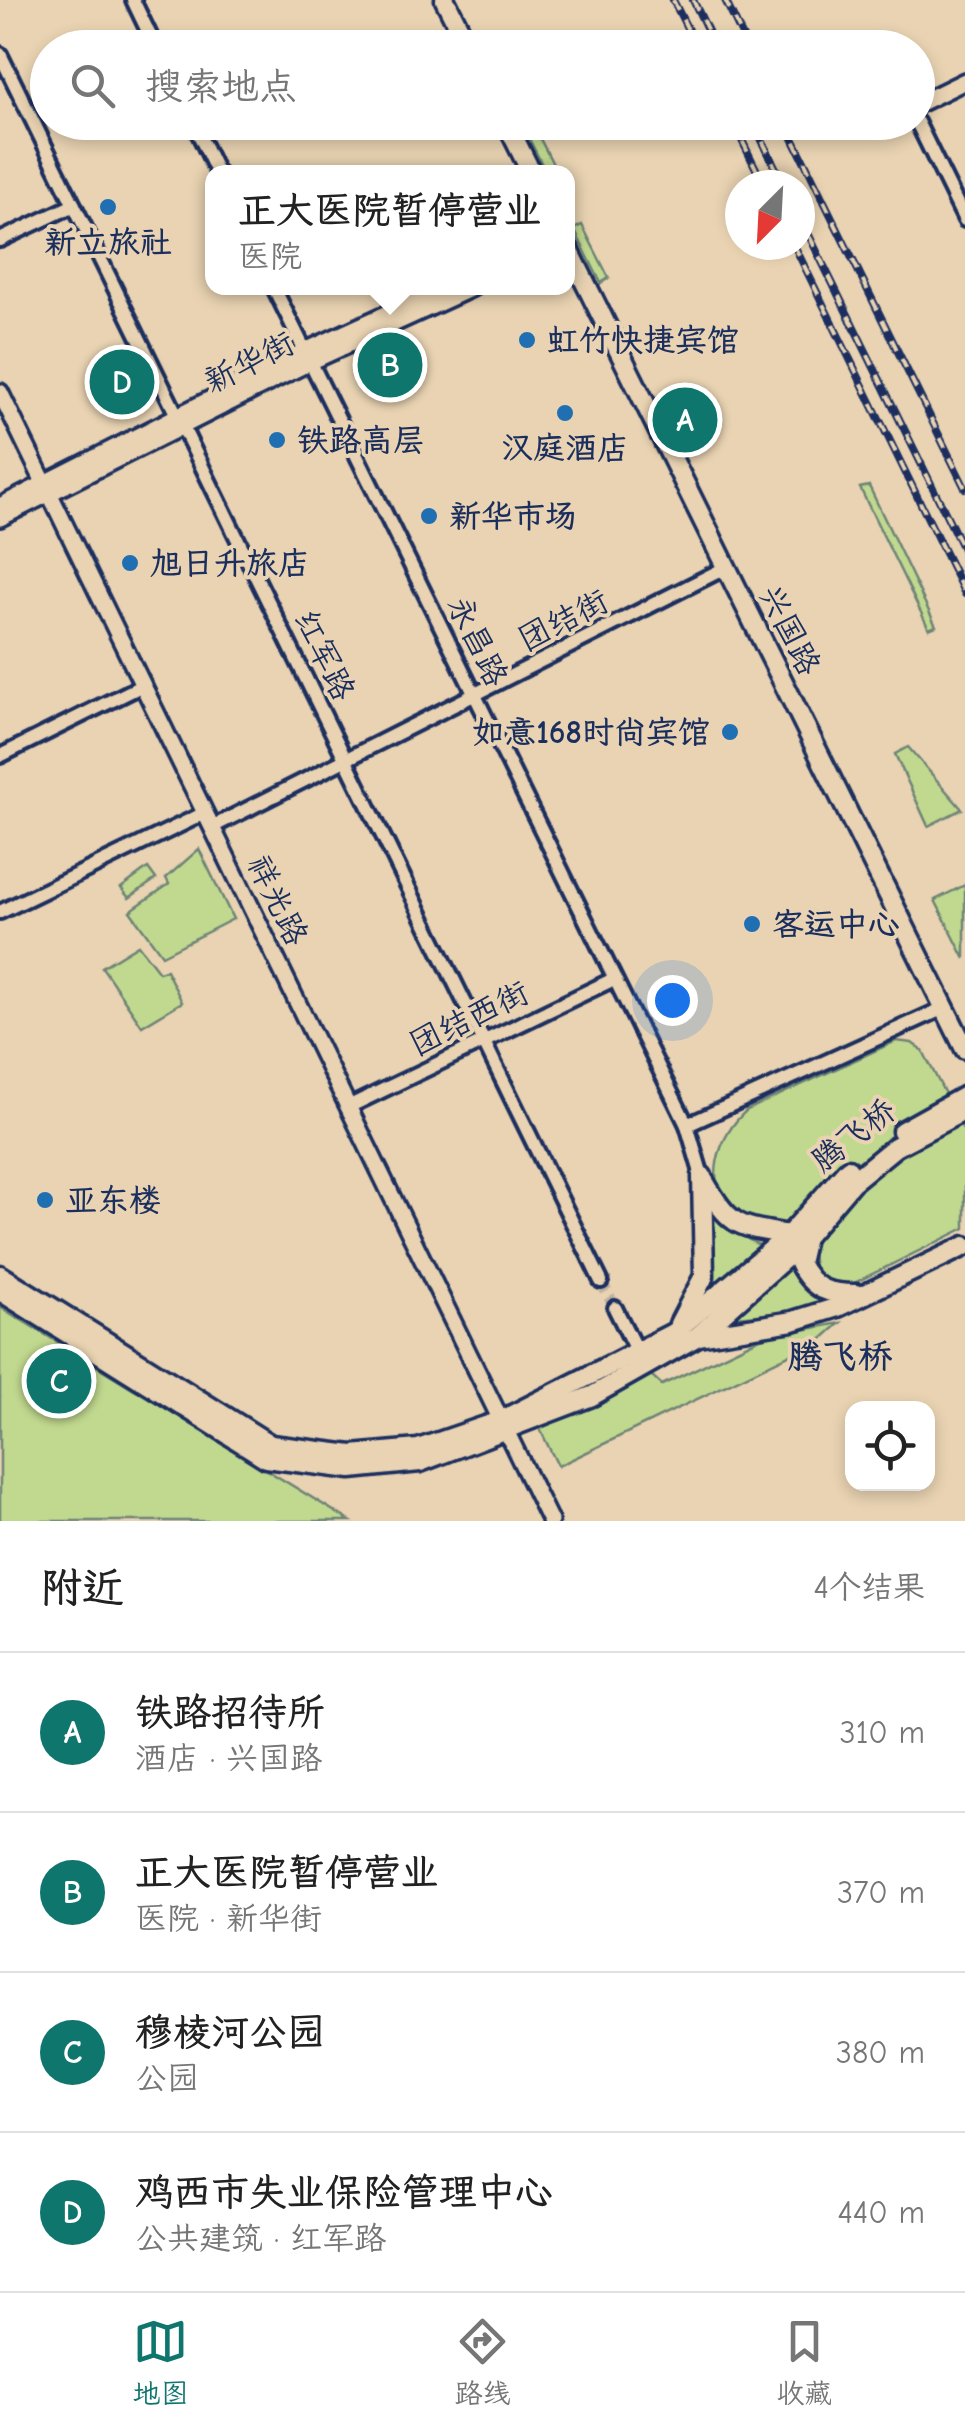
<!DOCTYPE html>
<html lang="zh">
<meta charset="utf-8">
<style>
:root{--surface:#fff;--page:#f2f2f2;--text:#222;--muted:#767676;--line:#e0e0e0;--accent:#0f766e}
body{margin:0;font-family:"Comic Neue","LXGW WenKai TC",sans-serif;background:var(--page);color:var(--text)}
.controls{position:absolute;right:30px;bottom:30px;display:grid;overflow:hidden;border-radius:20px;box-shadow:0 5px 15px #0003}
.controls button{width:90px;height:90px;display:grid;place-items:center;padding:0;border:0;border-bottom:2px solid var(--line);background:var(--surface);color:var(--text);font:50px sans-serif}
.compass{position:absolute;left:725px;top:170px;width:90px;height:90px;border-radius:50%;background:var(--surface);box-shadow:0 5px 15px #0003;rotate:204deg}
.you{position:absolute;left:672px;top:1000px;width:35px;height:35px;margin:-25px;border:8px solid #fff;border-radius:50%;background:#1a73e8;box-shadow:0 0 0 15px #1a73e833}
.badge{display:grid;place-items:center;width:65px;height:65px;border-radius:50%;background:var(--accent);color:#fff;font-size:32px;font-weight:700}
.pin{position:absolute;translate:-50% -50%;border:5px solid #fff;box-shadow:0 2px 10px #0006}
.popup{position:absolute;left:205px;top:165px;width:370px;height:130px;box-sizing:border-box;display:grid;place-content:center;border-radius:20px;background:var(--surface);filter:drop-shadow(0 2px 8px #0005);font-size:32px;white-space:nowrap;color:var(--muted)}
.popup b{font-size:38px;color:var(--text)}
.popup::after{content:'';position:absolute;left:50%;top:100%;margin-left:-20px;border:20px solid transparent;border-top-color:var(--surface)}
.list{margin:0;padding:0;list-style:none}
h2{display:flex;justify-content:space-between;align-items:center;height:130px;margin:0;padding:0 40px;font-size:42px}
h2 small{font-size:32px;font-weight:400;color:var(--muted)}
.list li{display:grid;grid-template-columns:65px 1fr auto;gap:30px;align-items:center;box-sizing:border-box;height:160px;padding:0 40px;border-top:2px solid var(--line)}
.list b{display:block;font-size:38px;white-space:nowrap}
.list p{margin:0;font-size:32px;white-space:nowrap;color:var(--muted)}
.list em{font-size:32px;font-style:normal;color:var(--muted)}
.icon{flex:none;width:55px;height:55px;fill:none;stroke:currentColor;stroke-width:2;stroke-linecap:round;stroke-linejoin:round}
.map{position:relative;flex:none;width:965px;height:1521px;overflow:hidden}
.search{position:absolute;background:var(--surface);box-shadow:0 5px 15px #0003;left:30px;right:30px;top:30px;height:110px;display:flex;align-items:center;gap:25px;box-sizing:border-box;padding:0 35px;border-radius:55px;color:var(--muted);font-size:38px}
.sheet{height:770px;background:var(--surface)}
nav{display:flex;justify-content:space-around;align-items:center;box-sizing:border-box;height:140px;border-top:2px solid var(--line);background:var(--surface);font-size:28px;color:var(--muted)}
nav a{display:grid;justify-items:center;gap:5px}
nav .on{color:var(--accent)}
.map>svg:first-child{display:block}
.green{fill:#c1d98f;stroke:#6e8476;stroke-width:2.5}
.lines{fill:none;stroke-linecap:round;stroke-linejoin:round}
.minor-tunnel{stroke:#c0b2a1;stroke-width:12;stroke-dasharray:12 6;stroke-linecap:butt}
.minor-casing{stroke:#1b2f5e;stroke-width:20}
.tertiary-casing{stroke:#1b2f5e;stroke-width:22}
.secondary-casing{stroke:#1b2f5e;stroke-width:25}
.minor{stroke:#e9d3b2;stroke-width:12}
.tertiary{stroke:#e9d3b2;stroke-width:15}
.secondary{stroke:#e9d3b2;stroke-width:18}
.rail-casing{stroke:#1b2f5e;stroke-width:8}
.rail{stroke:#e9d3b2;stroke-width:4;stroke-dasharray:11;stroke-linecap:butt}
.poi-dot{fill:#1f6fb2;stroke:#e9d3b2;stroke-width:4}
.labels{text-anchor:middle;stroke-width:8;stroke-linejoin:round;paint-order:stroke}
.poi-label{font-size:32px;font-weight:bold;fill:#1b2f5e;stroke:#e9d3b2;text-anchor:start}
.street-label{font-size:32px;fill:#1b2f5e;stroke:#e9d3b2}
.neighbourhood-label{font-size:35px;font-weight:bold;fill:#1b2f5e;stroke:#e9d3b2}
</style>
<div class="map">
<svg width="965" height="1521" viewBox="0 0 965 1521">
<rect width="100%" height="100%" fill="#e9d3b2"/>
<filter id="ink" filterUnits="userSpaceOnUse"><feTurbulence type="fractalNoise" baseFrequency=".01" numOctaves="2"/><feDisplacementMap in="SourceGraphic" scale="20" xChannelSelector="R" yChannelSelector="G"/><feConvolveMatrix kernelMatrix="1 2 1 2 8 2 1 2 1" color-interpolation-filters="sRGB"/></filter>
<g filter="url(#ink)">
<!-- green -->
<g class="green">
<path d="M 534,127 L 557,172 L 546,172 L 525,131 Z"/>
<path d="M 582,225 L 609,278 L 601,283 L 574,229 Z"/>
<path d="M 869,486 L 936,626 L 929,629 L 860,488 Z"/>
<path d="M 908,747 L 962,809 L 928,826 L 895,754 Z"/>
<path d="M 199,849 L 233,919 L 162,955 L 130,911 L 169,884 L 166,878 Z"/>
<path d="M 148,868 L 156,879 L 129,898 L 121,888 Z"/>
<path d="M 965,885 L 965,959 L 935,900 Z"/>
<path d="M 138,945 L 159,972 L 166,970 L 182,1002 L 142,1026 L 102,967 Z"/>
<path d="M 896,1041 L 912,1043 L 923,1051 L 965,1133 L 965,1228 L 852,1284 L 836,1287 L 814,1270 L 812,1251 C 801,1243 786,1226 773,1223 C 758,1220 748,1226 735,1215 C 701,1186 718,1135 747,1110 Z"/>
<path d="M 713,1213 C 733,1237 759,1241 783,1260 C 795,1271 798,1287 813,1296 C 819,1299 828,1300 836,1301 L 803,1311 L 703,1320 L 703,1295 L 713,1269 Z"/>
<path d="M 0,1307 L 350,1521 L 0,1521 Z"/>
<path d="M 840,1323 L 822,1339 L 558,1466 L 540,1429 L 650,1374 L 662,1385 L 760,1338 Z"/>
</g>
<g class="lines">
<!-- minor-tunnel -->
<path class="minor-tunnel" d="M 601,1281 L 615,1308"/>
<!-- minor casing -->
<g class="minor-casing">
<g id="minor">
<path d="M 133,0 L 156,48"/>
<path d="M 0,54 L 601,1281"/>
<path d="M 193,122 L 217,172"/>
<path d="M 917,122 L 965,220"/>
<path d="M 0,240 L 74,205"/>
<path d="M 274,288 L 687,1125 L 702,1176"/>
<path d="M 0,756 L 143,685"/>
<path d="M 212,827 L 725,568"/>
<path d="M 0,912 L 205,813"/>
<path d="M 348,1107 L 614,979"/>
<path d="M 687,1125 L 944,1008"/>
<path d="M 615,1308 L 637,1352"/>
</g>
</g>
<!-- tertiary casing -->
<g class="tertiary-casing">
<g id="tertiary">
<path d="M 918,104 L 965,81"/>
<path d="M 0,392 L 550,1521"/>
<path d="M 0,506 L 305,351 L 443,288"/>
<path d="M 0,518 L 310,362 L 472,288"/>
</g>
</g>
<!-- secondary casing -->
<g class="secondary-casing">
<g id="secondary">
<path d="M 445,0 L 469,48"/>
<path d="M 506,122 L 531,172"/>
<path d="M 568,248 L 965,1049"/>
<path d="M 902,1131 L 965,1096"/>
<path d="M 704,1181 C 731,1228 737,1226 789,1235"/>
<path d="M 804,1242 L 799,1263 C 813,1290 827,1294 856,1294"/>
<path d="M 0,1275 L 271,1445 L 352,1455 L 418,1449 L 500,1421 L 673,1333 L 789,1235 L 848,1169"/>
<path d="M 0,1291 L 266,1458 L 351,1469 L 420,1462 L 592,1396 L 698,1336 L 794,1250 L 852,1182 L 895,1147 L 965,1110"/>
<path d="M 679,1324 L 704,1276 L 702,1176"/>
<path d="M 698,1336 L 793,1321 L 838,1307 L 965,1246"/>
</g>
</g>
<!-- minor -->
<use href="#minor" class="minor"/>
<!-- tertiary -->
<use href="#tertiary" class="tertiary"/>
<!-- secondary -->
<use href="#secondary" class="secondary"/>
<!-- rail casing -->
<g class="rail-casing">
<g id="rail">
<path d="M 673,0 L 697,48"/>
<path d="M 693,0 L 716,48"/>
<path d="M 725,0 L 748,48"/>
<path d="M 733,122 L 764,185"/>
<path d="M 753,122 L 784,185"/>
<path d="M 785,122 L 965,488"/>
<path d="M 800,217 L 965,553"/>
<path d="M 794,245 L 965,594"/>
</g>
</g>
<!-- rail -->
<use href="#rail" class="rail"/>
</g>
</g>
<!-- markers -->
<g class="poi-dot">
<circle cx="108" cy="207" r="10"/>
<circle cx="527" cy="340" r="10"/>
<circle cx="565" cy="413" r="10"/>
<circle cx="277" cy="440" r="10"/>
<circle cx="429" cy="516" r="10"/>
<circle cx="130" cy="563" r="10"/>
<circle cx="730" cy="732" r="10"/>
<circle cx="752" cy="924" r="10"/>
<circle cx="45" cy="1200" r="10"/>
</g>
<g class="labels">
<!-- poi labels -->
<g class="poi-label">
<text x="108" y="253" text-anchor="middle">新立旅社</text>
<text x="547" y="351">虹竹快捷宾馆</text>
<text x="297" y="451">铁路高层</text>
<text x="565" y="459" text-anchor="middle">汉庭酒店</text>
<text x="449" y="527">新华市场</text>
<text x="150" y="574">旭日升旅店</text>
<text x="710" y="743" text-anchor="end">如意168时尚宾馆</text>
<text x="772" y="935">客运中心</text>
<text x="65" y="1211">亚东楼</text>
</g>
<!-- street labels -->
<g class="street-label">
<text transform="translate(249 362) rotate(-27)" y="11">新华街</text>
<text transform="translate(563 620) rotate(-27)" y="11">团结街</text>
<text transform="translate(790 630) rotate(63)" y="11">兴国路</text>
<text transform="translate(478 641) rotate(64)" y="11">永昌路</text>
<text transform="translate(325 655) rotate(64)" y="11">红军路</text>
<text transform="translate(278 900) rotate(64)" y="11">祥光路</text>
<text transform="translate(469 1018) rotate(-26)" y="11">团结西街</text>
<text transform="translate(853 1135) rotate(-38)" y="11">腾飞桥</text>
</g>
<!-- neighbourhood labels -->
<g class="neighbourhood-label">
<text x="840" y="1368">腾飞桥</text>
</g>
</g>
</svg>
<div class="controls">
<button><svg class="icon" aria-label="locate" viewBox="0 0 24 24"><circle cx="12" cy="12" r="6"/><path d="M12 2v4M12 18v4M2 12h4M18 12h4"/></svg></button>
</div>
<svg class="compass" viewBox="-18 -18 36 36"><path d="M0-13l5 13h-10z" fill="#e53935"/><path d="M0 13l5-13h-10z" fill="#767676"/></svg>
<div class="you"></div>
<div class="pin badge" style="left:685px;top:420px">A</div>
<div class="pin badge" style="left:390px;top:365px">B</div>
<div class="popup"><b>正大医院暂停营业</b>医院</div>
<div class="pin badge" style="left:59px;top:1381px">C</div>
<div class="pin badge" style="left:122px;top:382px">D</div>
<div class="search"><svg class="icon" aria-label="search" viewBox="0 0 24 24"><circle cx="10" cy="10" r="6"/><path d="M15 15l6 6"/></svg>搜索地点</div>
</div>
<section class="sheet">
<h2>附近<small>4个结果</small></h2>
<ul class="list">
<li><span class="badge">A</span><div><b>铁路招待所</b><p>酒店 · 兴国路</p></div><em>310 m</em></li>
<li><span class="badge">B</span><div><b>正大医院暂停营业</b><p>医院 · 新华街</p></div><em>370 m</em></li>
<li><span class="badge">C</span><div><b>穆棱河公园</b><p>公园</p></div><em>380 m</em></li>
<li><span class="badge">D</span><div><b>鸡西市失业保险管理中心</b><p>公共建筑 · 红军路</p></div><em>440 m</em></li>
</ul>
</section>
<nav>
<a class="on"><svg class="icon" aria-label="map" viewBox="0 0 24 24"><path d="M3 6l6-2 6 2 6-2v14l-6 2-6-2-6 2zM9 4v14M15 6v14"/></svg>地图</a>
<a><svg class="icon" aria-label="directions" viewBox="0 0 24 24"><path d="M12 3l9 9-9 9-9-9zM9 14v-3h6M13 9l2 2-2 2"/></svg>路线</a>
<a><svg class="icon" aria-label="saved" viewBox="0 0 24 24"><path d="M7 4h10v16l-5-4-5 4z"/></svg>收藏</a>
</nav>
